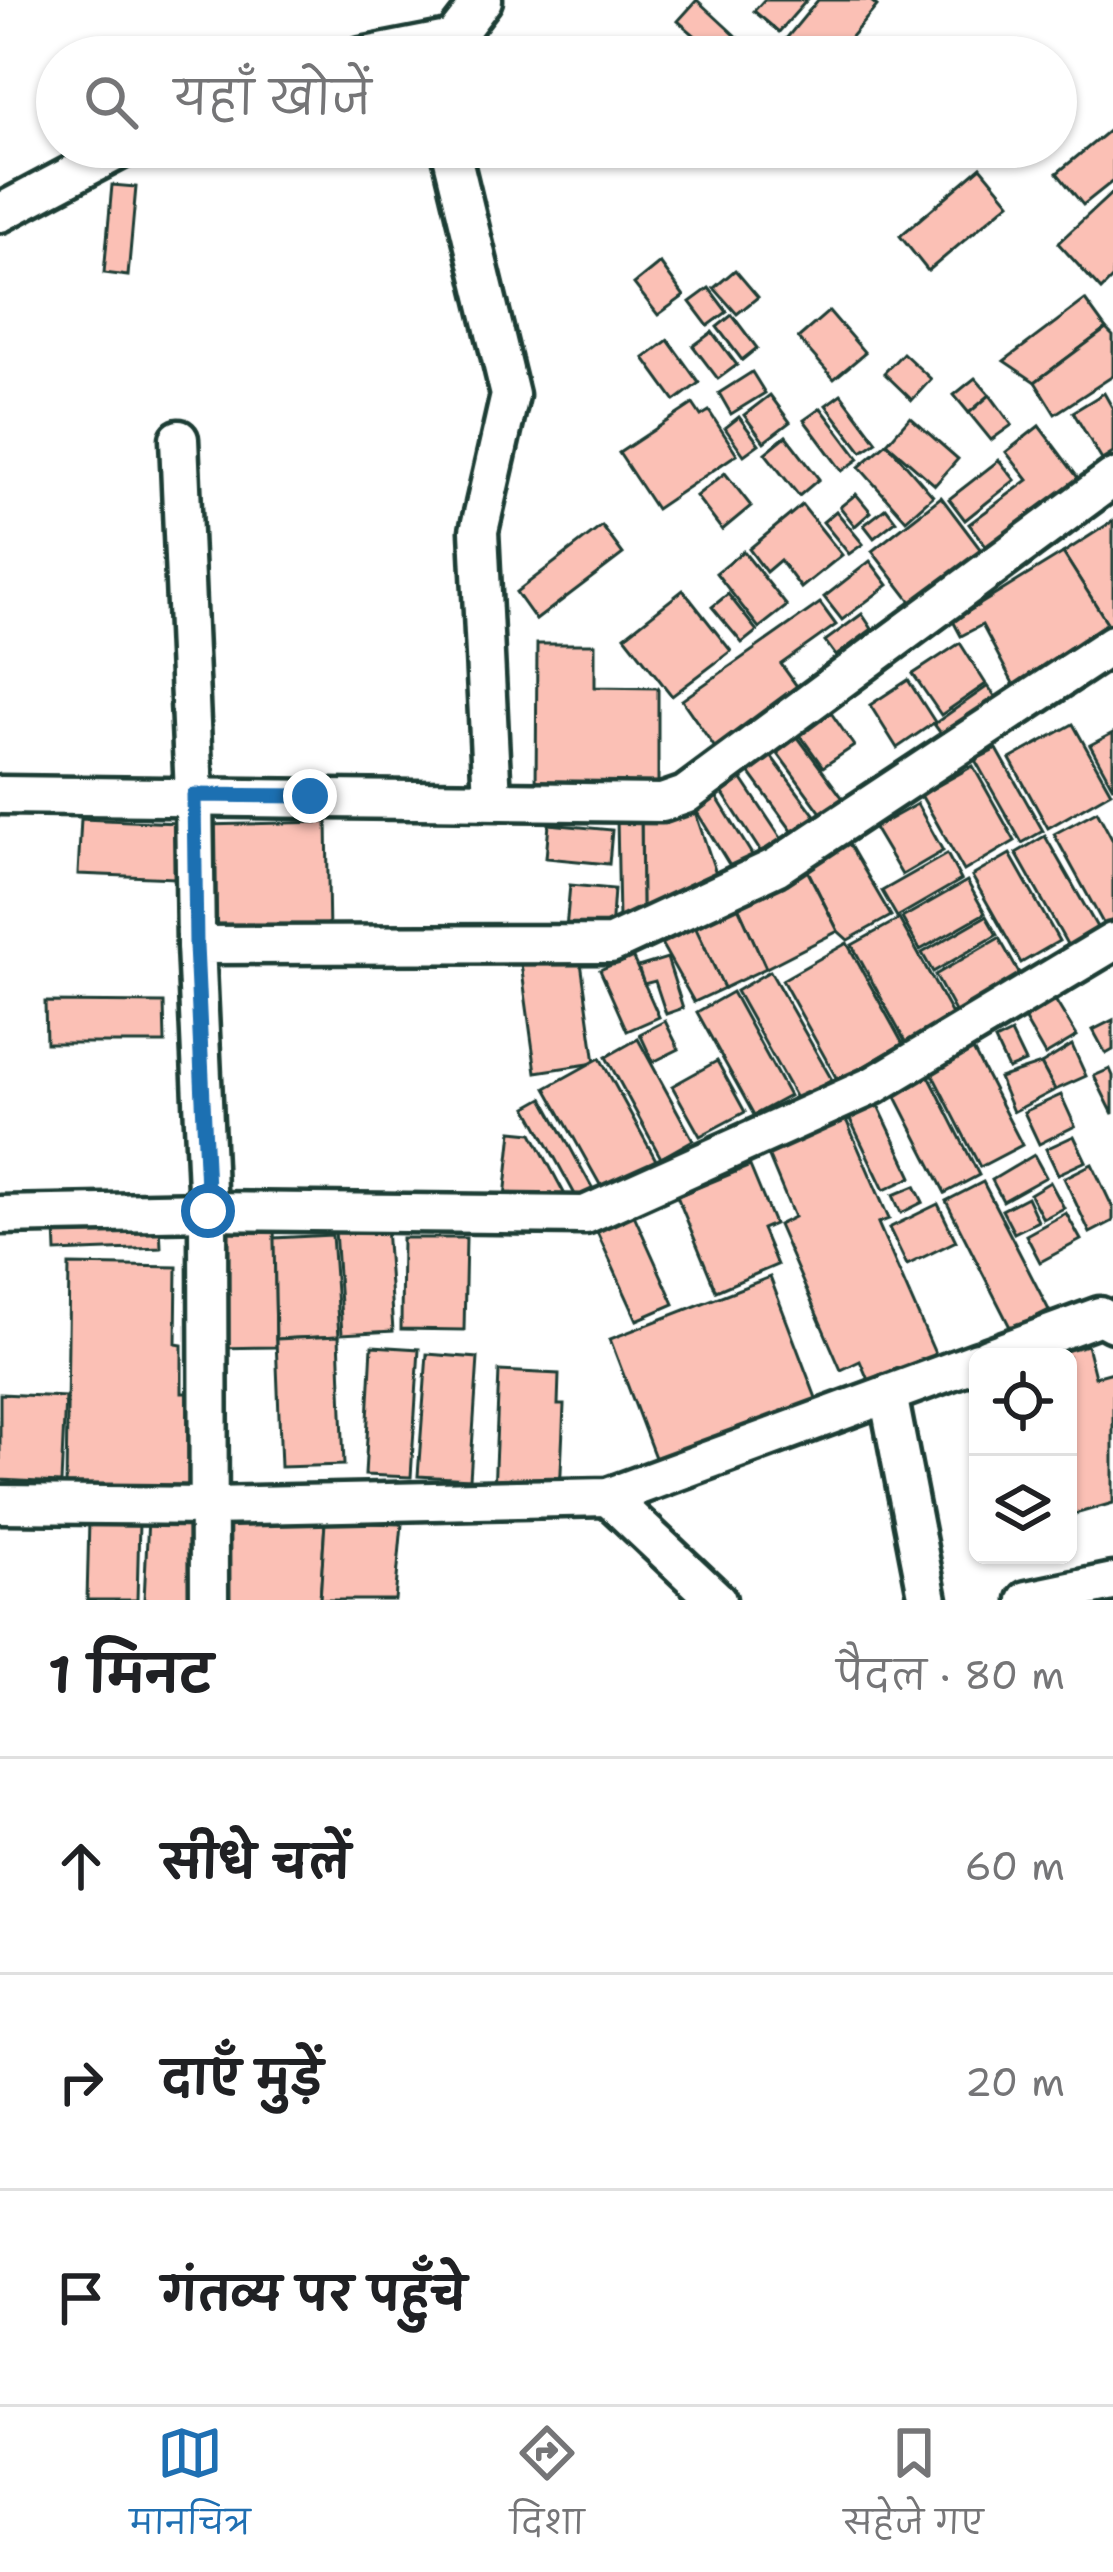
<!DOCTYPE html>
<html lang="hi">
<meta charset="utf-8">
<style>
:root{--surface:#fff;--page:#f6f6f6;--text:#202124;--muted:#757577;--line:#e0e0e0;--accent:#1f6fb2}
body{margin:0;font-family:"Shantell Sans","Playpen Sans Deva",sans-serif;background:var(--page);color:var(--text)}
.controls{position:absolute;right:36px;bottom:36px;display:grid;overflow:hidden;border-radius:18px;box-shadow:0 3px 9px #0004}
.controls button{width:108px;height:108px;display:grid;place-items:center;padding:0;border:0;border-bottom:3px solid var(--line);background:var(--surface);color:var(--text);font:60px sans-serif}
.stop{position:absolute;width:36px;height:36px;margin:-27px;border:9px solid #1f6fb2;border-radius:50%;background:#fff}
.stop.end{background:#1f6fb2;border-color:#fff;box-shadow:0 3px 12px #0008}
.list{margin:0;padding:0;list-style:none}
h2{display:flex;justify-content:space-between;align-items:center;height:156px;margin:0;padding:0 48px;font-size:51px}
h2 small{font-size:39px;font-weight:400;color:var(--muted)}
.list li{display:grid;grid-template-columns:78px 1fr auto;gap:36px;align-items:center;box-sizing:border-box;height:216px;padding:0 48px;border-top:3px solid var(--line)}
.list b{display:block;font-size:45px;white-space:nowrap}
.list em{font-size:39px;font-style:normal;color:var(--muted)}
.icon{flex:none;width:66px;height:66px;fill:none;stroke:currentColor;stroke-width:2;stroke-linecap:round;stroke-linejoin:round}
.map{position:relative;flex:none;width:1113px;height:1600px;overflow:hidden}
.search{position:absolute;background:var(--surface);box-shadow:0 3px 9px #0004;left:36px;right:36px;top:36px;height:132px;display:flex;align-items:center;gap:30px;box-sizing:border-box;padding:0 42px;border-radius:66px;color:var(--muted);font-size:45px}
.sheet{height:804px;background:var(--surface)}
nav{display:flex;justify-content:space-around;align-items:center;box-sizing:border-box;height:168px;border-top:3px solid var(--line);background:var(--surface);font-size:33px;color:var(--muted)}
nav a{display:grid;justify-items:center;gap:6px}
nav .on{color:var(--accent)}
.map>svg:first-child{display:block}
.building{fill:#fbc0b5;stroke:#1f3d34;stroke-width:3}
.lines{fill:none;stroke-linecap:round;stroke-linejoin:round}
.street-casing{stroke:#1f3d34;stroke-width:45}
.street{stroke:#fff;stroke-width:36}
.route{stroke:#1f6fb2;stroke-width:15}
</style>
<div class="map">
<svg width="1113" height="1600" viewBox="0 0 1113 1600">
<rect width="100%" height="100%" fill="#fff"/>
<filter id="ink" filterUnits="userSpaceOnUse"><feTurbulence type="fractalNoise" baseFrequency=".00833" numOctaves="2"/><feDisplacementMap in="SourceGraphic" scale="24" xChannelSelector="R" yChannelSelector="G"/><feConvolveMatrix kernelMatrix="1 2 1 2 8 2 1 2 1" color-interpolation-filters="sRGB"/></filter>
<g filter="url(#ink)">
<!-- building -->
<g class="building">
<path d="M 697,0 L 738,38 L 720,57 L 678,21 Z"/>
<path d="M 764,0 L 807,0 L 779,32 L 754,11 Z"/>
<path d="M 818,0 L 870,0 L 877,6 L 834,57 L 771,57 Z"/>
<path d="M 1113,127 L 1113,181 L 1083,205 L 1057,173 Z"/>
<path d="M 981,167 L 1010,202 L 928,271 L 900,236 Z"/>
<path d="M 112,185 L 136,187 L 128,276 L 104,273 Z"/>
<path d="M 1113,192 L 1113,278 L 1101,290 L 1058,243 Z"/>
<path d="M 660,263 L 684,296 L 658,315 L 634,284 Z"/>
<path d="M 735,270 L 758,297 L 737,314 L 714,288 Z"/>
<path d="M 709,288 L 727,312 L 708,326 L 690,302 Z"/>
<path d="M 1085,300 L 1106,329 L 1035,382 L 1004,361 Z"/>
<path d="M 829,311 L 865,353 L 834,379 L 798,338 Z"/>
<path d="M 732,315 L 757,348 L 742,360 L 717,327 Z"/>
<path d="M 1106,329 L 1113,336 L 1113,376 L 1055,414 L 1035,382 Z"/>
<path d="M 712,332 L 737,365 L 718,379 L 693,346 Z"/>
<path d="M 668,340 L 699,383 L 675,401 L 644,358 Z"/>
<path d="M 903,353 L 931,379 L 912,400 L 884,373 Z"/>
<path d="M 752,372 L 765,393 L 731,414 L 719,393 Z"/>
<path d="M 975,378 L 990,395 L 969,413 L 954,395 Z"/>
<path d="M 1104,393 L 1113,409 L 1113,453 L 1102,460 L 1073,412 Z"/>
<path d="M 841,394 L 877,442 L 862,452 L 826,405 Z"/>
<path d="M 770,395 L 790,422 L 764,442 L 744,415 Z"/>
<path d="M 990,395 L 1012,425 L 991,440 L 969,413 Z"/>
<path d="M 693,404 L 701,416 L 709,411 L 737,454 L 656,509 L 619,453 Z"/>
<path d="M 821,408 L 859,459 L 842,471 L 804,420 Z"/>
<path d="M 739,417 L 759,444 L 744,455 L 725,428 Z"/>
<path d="M 910,417 L 958,459 L 935,485 L 887,443 Z"/>
<path d="M 1039,426 L 1082,483 L 991,553 L 969,524 L 1028,480 L 1006,452 Z"/>
<path d="M 786,436 L 819,479 L 799,496 L 765,453 Z"/>
<path d="M 887,443 L 933,496 L 906,520 L 859,467 Z"/>
<path d="M 999,460 L 1015,480 L 965,520 L 949,499 Z"/>
<path d="M 725,473 L 751,506 L 722,530 L 696,496 Z"/>
<path d="M 856,494 L 871,512 L 855,526 L 840,507 Z"/>
<path d="M 941,497 L 987,558 L 918,611 L 872,551 Z"/>
<path d="M 802,505 L 842,555 L 801,588 L 780,560 L 766,572 L 749,549 Z"/>
<path d="M 886,508 L 896,521 L 874,538 L 864,525 Z"/>
<path d="M 836,511 L 863,544 L 849,554 L 823,522 Z"/>
<path d="M 1113,521 L 1113,632 L 1063,553 Z"/>
<path d="M 602,526 L 623,554 L 536,620 L 516,592 Z"/>
<path d="M 743,551 L 787,606 L 759,628 L 716,573 Z"/>
<path d="M 1063,553 L 1113,632 L 1016,689 L 982,625 L 961,636 L 953,621 Z"/>
<path d="M 870,561 L 888,585 L 842,620 L 824,597 Z"/>
<path d="M 683,590 L 731,651 L 672,696 L 625,636 Z"/>
<path d="M 728,594 L 757,631 L 742,643 L 712,607 Z"/>
<path d="M 820,603 L 836,625 L 781,664 L 804,696 L 720,755 L 682,700 Z"/>
<path d="M 862,614 L 872,629 L 836,656 L 825,641 Z"/>
<path d="M 960,643 L 986,684 L 941,715 L 913,674 Z"/>
<path d="M 537,644 L 595,644 L 595,687 L 658,688 L 658,792 L 536,791 Z"/>
<path d="M 908,680 L 935,722 L 897,748 L 870,705 Z"/>
<path d="M 988,686 L 1003,708 L 950,746 L 934,724 Z"/>
<path d="M 829,710 L 854,746 L 823,767 L 798,732 Z"/>
<path d="M 1073,724 L 1111,792 L 1048,828 L 1010,759 Z"/>
<path d="M 1113,733 L 1113,787 L 1090,745 Z"/>
<path d="M 797,736 L 853,812 L 832,828 L 776,751 Z"/>
<path d="M 997,749 L 1043,831 L 1022,843 L 975,760 Z"/>
<path d="M 771,756 L 825,829 L 803,846 L 749,772 Z"/>
<path d="M 973,766 L 1015,841 L 964,871 L 921,795 Z"/>
<path d="M 741,778 L 789,850 L 768,863 L 722,792 Z"/>
<path d="M 716,796 L 759,866 L 738,879 L 695,809 Z"/>
<path d="M 691,800 L 719,882 L 642,909 L 641,817 Z"/>
<path d="M 917,804 L 943,851 L 902,875 L 874,828 Z"/>
<path d="M 1097,811 L 1113,841 L 1113,920 L 1104,925 L 1054,834 Z"/>
<path d="M 641,817 L 642,909 L 619,919 L 617,818 Z"/>
<path d="M 81,819 L 177,823 L 175,878 L 78,874 Z"/>
<path d="M 327,822 L 329,934 L 207,936 L 204,825 Z"/>
<path d="M 549,824 L 612,830 L 609,864 L 546,858 Z"/>
<path d="M 1045,836 L 1098,929 L 1068,946 L 1016,853 Z"/>
<path d="M 845,837 L 891,916 L 848,940 L 838,931 L 803,861 Z"/>
<path d="M 947,854 L 961,880 L 897,917 L 882,891 Z"/>
<path d="M 1010,854 L 1059,941 L 1021,963 L 972,876 Z"/>
<path d="M 806,868 L 838,931 L 766,968 L 736,902 Z"/>
<path d="M 967,881 L 985,913 L 920,950 L 902,918 Z"/>
<path d="M 570,885 L 614,889 L 611,933 L 566,929 Z"/>
<path d="M 736,902 L 766,968 L 724,988 L 693,922 Z"/>
<path d="M 986,916 L 997,935 L 933,972 L 922,953 Z"/>
<path d="M 899,919 L 954,1018 L 907,1045 L 852,945 Z"/>
<path d="M 693,922 L 724,988 L 694,1002 L 658,938 Z"/>
<path d="M 999,938 L 1023,980 L 958,1017 L 935,975 Z"/>
<path d="M 847,943 L 903,1044 L 838,1081 L 782,980 Z"/>
<path d="M 580,955 L 595,1063 L 536,1072 L 521,964 Z"/>
<path d="M 632,956 L 659,1017 L 627,1031 L 600,970 Z"/>
<path d="M 667,958 L 683,1008 L 666,1014 L 655,981 L 644,984 L 638,967 Z"/>
<path d="M 770,971 L 832,1080 L 797,1100 L 736,991 Z"/>
<path d="M 732,992 L 789,1096 L 754,1115 L 697,1012 Z"/>
<path d="M 1052,995 L 1077,1036 L 1045,1055 L 1021,1013 Z"/>
<path d="M 45,1002 L 164,1003 L 165,1043 L 46,1043 Z"/>
<path d="M 1113,1020 L 1113,1050 L 1106,1054 L 1093,1030 Z"/>
<path d="M 665,1021 L 679,1049 L 653,1062 L 640,1034 Z"/>
<path d="M 1011,1033 L 1025,1062 L 1008,1069 L 995,1041 Z"/>
<path d="M 638,1039 L 693,1140 L 661,1158 L 606,1057 Z"/>
<path d="M 970,1044 L 1022,1145 L 980,1167 L 928,1066 Z"/>
<path d="M 1072,1045 L 1086,1076 L 1055,1090 L 1041,1064 Z"/>
<path d="M 600,1058 L 656,1160 L 603,1190 L 546,1088 Z"/>
<path d="M 717,1061 L 745,1112 L 700,1136 L 672,1086 Z"/>
<path d="M 1041,1064 L 1055,1090 L 1013,1112 L 999,1078 Z"/>
<path d="M 1110,1069 L 1113,1076 L 1113,1114 L 1094,1076 Z"/>
<path d="M 929,1076 L 979,1175 L 945,1193 L 894,1093 Z"/>
<path d="M 1061,1095 L 1075,1126 L 1039,1144 L 1024,1112 Z"/>
<path d="M 543,1098 L 594,1191 L 578,1200 L 527,1107 Z"/>
<path d="M 875,1099 L 912,1177 L 884,1190 L 847,1113 Z"/>
<path d="M 844,1115 L 889,1219 L 878,1223 L 940,1365 L 874,1394 L 860,1361 L 841,1370 L 778,1225 L 794,1217 L 766,1150 Z"/>
<path d="M 512,1131 L 532,1133 L 570,1204 L 504,1207 Z"/>
<path d="M 1074,1136 L 1086,1161 L 1058,1174 L 1046,1149 Z"/>
<path d="M 1034,1155 L 1046,1177 L 1003,1201 L 992,1180 Z"/>
<path d="M 1092,1164 L 1113,1208 L 1113,1221 L 1090,1233 L 1064,1178 Z"/>
<path d="M 750,1166 L 774,1224 L 762,1229 L 777,1265 L 716,1291 L 677,1196 Z"/>
<path d="M 983,1182 L 1049,1310 L 1011,1329 L 946,1201 Z"/>
<path d="M 1050,1182 L 1064,1208 L 1043,1219 L 1030,1194 Z"/>
<path d="M 915,1186 L 923,1202 L 901,1213 L 893,1195 Z"/>
<path d="M 1027,1197 L 1038,1221 L 1014,1233 L 1002,1210 Z"/>
<path d="M 938,1204 L 956,1241 L 907,1265 L 889,1228 Z"/>
<path d="M 1066,1213 L 1081,1240 L 1040,1262 L 1026,1235 Z"/>
<path d="M 634,1215 L 674,1304 L 637,1320 L 597,1232 Z"/>
<path d="M 274,1221 L 276,1347 L 216,1348 L 213,1222 Z"/>
<path d="M 160,1224 L 161,1248 L 56,1252 L 55,1228 Z"/>
<path d="M 386,1227 L 393,1331 L 342,1334 L 335,1230 Z"/>
<path d="M 332,1235 L 339,1336 L 276,1339 L 274,1238 Z"/>
<path d="M 402,1238 L 466,1238 L 464,1330 L 401,1329 Z"/>
<path d="M 69,1265 L 177,1267 L 176,1344 L 182,1345 L 182,1393 L 191,1393 L 190,1488 L 66,1486 Z"/>
<path d="M 770,1277 L 819,1406 L 659,1468 L 610,1339 Z"/>
<path d="M 339,1336 L 344,1465 L 281,1467 L 276,1339 Z"/>
<path d="M 1087,1345 L 1095,1377 L 1113,1372 L 1113,1503 L 1068,1516 L 1068,1357 L 1043,1357 Z"/>
<path d="M 372,1346 L 419,1349 L 411,1477 L 365,1475 Z"/>
<path d="M 427,1354 L 478,1358 L 470,1479 L 418,1476 Z"/>
<path d="M 499,1371 L 559,1374 L 558,1405 L 564,1405 L 560,1494 L 494,1492 Z"/>
<path d="M 0,1394 L 65,1397 L 61,1483 L 0,1480 Z"/>
<path d="M 230,1516 L 325,1522 L 320,1600 L 225,1600 Z"/>
<path d="M 148,1518 L 200,1521 L 196,1600 L 144,1600 Z"/>
<path d="M 89,1520 L 139,1522 L 137,1600 L 87,1600 Z"/>
<path d="M 325,1522 L 402,1524 L 395,1600 L 320,1600 Z"/>
</g>
<g class="lines">
<!-- street casing -->
<g class="street-casing">
<g id="street">
<path d="M 361,57 L 453,39 L 483,0"/>
<path d="M 450,147 L 510,395 L 479,531 L 492,799"/>
<path d="M 0,213 L 125,147"/>
<path d="M 179,439 L 194,795 L 196,945"/>
<path d="M 0,795 L 662,803 L 685,795 L 1113,478"/>
<path d="M 0,1215 L 208,1211 L 585,1215 L 874,1085 L 1113,942"/>
<path d="M 988,1357 L 1100,1316 L 1113,1323"/>
<path d="M 888,1394 L 928,1600"/>
<path d="M 608,1497 L 717,1600"/>
<path d="M 0,1504 L 211,1506 L 608,1497 L 978,1361"/>
<path d="M 209,1600 L 208,1211 L 196,945 L 611,944 L 776,867 L 1113,644"/>
<path d="M 1027,1600 L 1113,1582"/>
</g>
</g>
<!-- street -->
<use href="#street" class="street"/>
</g>
</g>
<g class="lines" filter="url(#ink)">
<!-- route -->
<path class="route" d="M 208,1211 L 196,945 L 194,795 L 310,796"/>
</g>
</svg>
<div class="controls">
<button><svg class="icon" aria-label="locate" viewBox="0 0 24 24"><circle cx="12" cy="12" r="6"/><path d="M12 2v4M12 18v4M2 12h4M18 12h4"/></svg></button>
<button><svg class="icon" aria-label="layers" viewBox="0 0 24 24"><path d="M12 4l9 5-9 5-9-5zM3 14l9 5 9-5"/></svg></button>
</div>
<div class="stop" style="left:208px;top:1211px"></div>
<div class="stop end" style="left:310px;top:796px"></div>
<div class="search"><svg class="icon" aria-label="search" viewBox="0 0 24 24"><circle cx="10" cy="10" r="6"/><path d="M15 15l6 6"/></svg>यहाँ खोजें</div>
</div>
<section class="sheet">
<h2>1 मिनट<small>पैदल · 80 m</small></h2>
<ul class="list">
<li><svg class="icon" aria-label="ahead" viewBox="0 0 24 24"><path d="M12 20V5M6 11l6-6 6 6"/></svg><div><b>सीधे चलें</b></div><em>60 m</em></li>
<li><svg class="icon" aria-label="right" viewBox="0 0 24 24"><path d="M7 20v-9h11M14 6l5 5-5 5"/></svg><div><b>दाएँ मुड़ें</b></div><em>20 m</em></li>
<li><svg class="icon" aria-label="arrive" viewBox="0 0 24 24"><path d="M6 21V4h12l-3 4 3 4H6"/></svg><div><b>गंतव्य पर पहुँचे</b></div></li>
</ul>
</section>
<nav>
<a class="on"><svg class="icon" aria-label="map" viewBox="0 0 24 24"><path d="M3 6l6-2 6 2 6-2v14l-6 2-6-2-6 2zM9 4v14M15 6v14"/></svg>मानचित्र</a>
<a><svg class="icon" aria-label="directions" viewBox="0 0 24 24"><path d="M12 3l9 9-9 9-9-9zM9 14v-3h6M13 9l2 2-2 2"/></svg>दिशा</a>
<a><svg class="icon" aria-label="saved" viewBox="0 0 24 24"><path d="M7 4h10v16l-5-4-5 4z"/></svg>सहेजे गए</a>
</nav>
